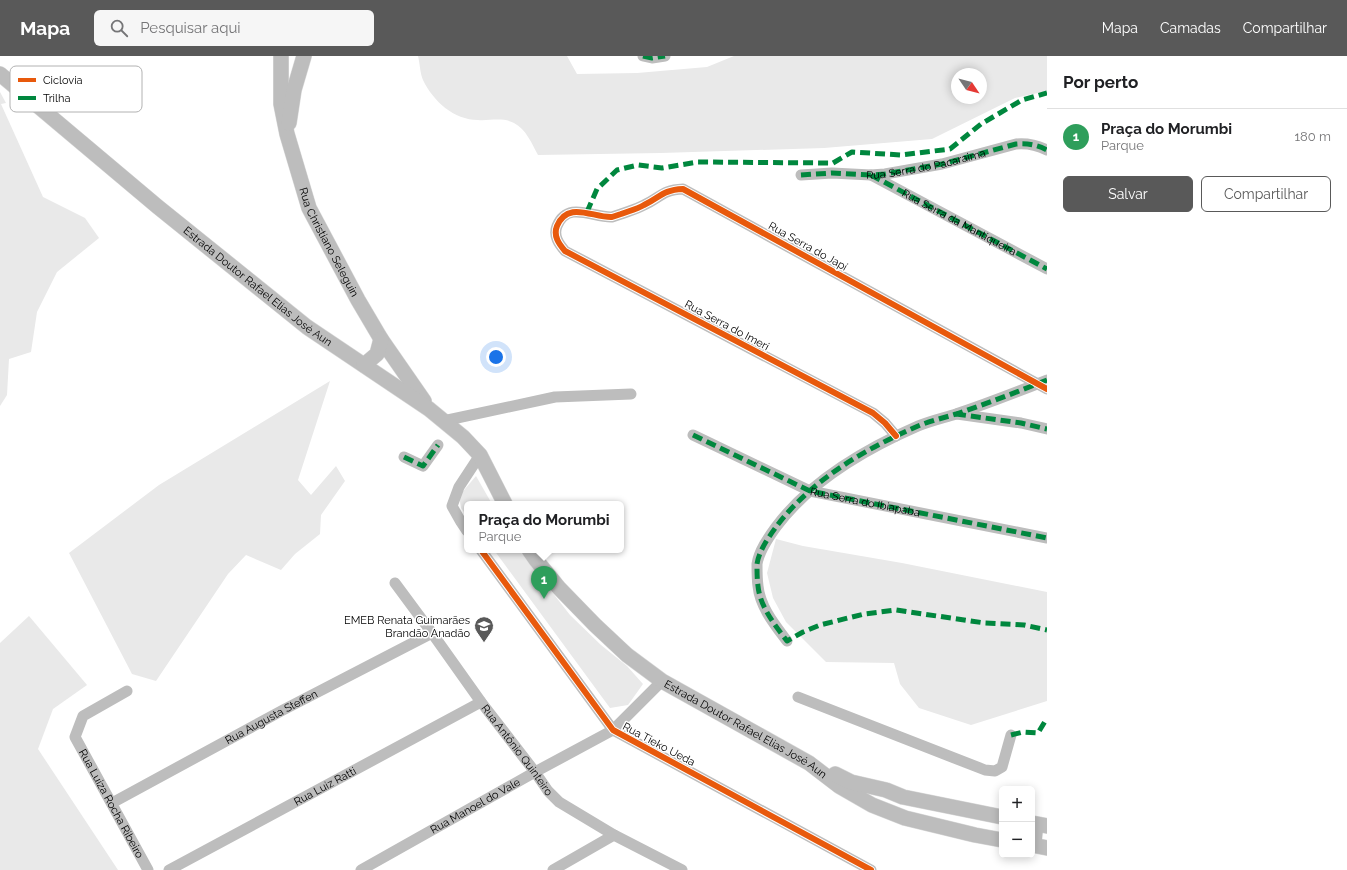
<!DOCTYPE html>
<html lang="pt">
<meta charset="utf-8">
<style>
:root{--surface:#fff;--page:#f6f6f6;--text:#202124;--muted:#757577;--line:#e0e0e0;--accent:#595959}
body{margin:0;font-family:Raleway,sans-serif;background:var(--page);color:var(--text)}
.controls{position:absolute;right:12px;bottom:12px;display:grid;overflow:hidden;border-radius:6px;box-shadow:0 2px 10px #0003}
.controls button{width:36px;height:36px;display:grid;place-items:center;padding:0;border:0;border-bottom:1px solid var(--line);background:var(--surface);color:var(--text);font:20px sans-serif}
.compass{position:absolute;left:951px;top:12px;width:36px;height:36px;border-radius:50%;background:var(--surface);box-shadow:0 2px 10px #0003;rotate:125deg}
.you{position:absolute;left:496px;top:301px;width:14px;height:14px;margin:-10px;border:3px solid #fff;border-radius:50%;background:#1a73e8;box-shadow:0 0 0 6px #1a73e833}
.badge{display:grid;place-items:center;width:26px;height:26px;border-radius:50%;background:var(--accent);color:#fff;font-size:13px;font-weight:700}
.pin{position:absolute;translate:-50% -33px;filter:drop-shadow(0 1px 2px #0008)}
.pin::after{content:'';position:absolute;top:21px;width:14px;height:12px;background:inherit;clip-path:polygon(0 0,100% 0,50% 100%)}
.popup{position:absolute;left:464px;top:445px;width:160px;height:52px;box-sizing:border-box;display:grid;place-content:center;border-radius:6px;background:var(--surface);filter:drop-shadow(0 1px 3px #0005);font-size:13px;white-space:nowrap;color:var(--muted)}
.popup b{font-size:15px;color:var(--text)}
.popup::after{content:'';position:absolute;left:50%;top:100%;margin-left:-8px;border:8px solid transparent;border-top-color:var(--surface)}
.list{margin:0;padding:0;list-style:none}
h2{display:flex;justify-content:space-between;align-items:center;height:52px;margin:0;padding:0 16px;font-size:17px}
h2 small{font-size:13px;font-weight:400;color:var(--muted)}
.list li{display:grid;grid-template-columns:26px 1fr auto;gap:12px;align-items:center;box-sizing:border-box;height:56px;padding:0 16px;border-top:1px solid var(--line)}
.list b{display:block;font-size:15px;white-space:nowrap}
.list p{margin:0;font-size:13px;white-space:nowrap;color:var(--muted)}
.list em{font-size:13px;font-style:normal;color:var(--muted)}
.actions{display:flex;gap:8px;padding:12px 16px}
.actions a{flex:1;padding:9px 0;border:1px solid var(--accent);border-radius:6px;text-align:center;font-size:14px;color:var(--accent)}
.actions .main{background:var(--accent);color:#fff}
.icon{flex:none;width:22px;height:22px;fill:none;stroke:currentColor;stroke-width:2;stroke-linecap:round;stroke-linejoin:round}
.map{position:relative;flex:none;width:1047px;height:814px;overflow:hidden}
header{display:flex;align-items:center;gap:24px;box-sizing:border-box;height:56px;padding:0 20px;background:var(--accent);color:#fff}
header strong{font-size:19px}
nav{display:flex;gap:22px;margin-inline-start:auto;font-size:14px}
.search{width:280px;height:36px;background:var(--page);display:flex;align-items:center;gap:10px;box-sizing:border-box;padding:0 14px;border-radius:6px;color:var(--muted);font-size:15px}
main{display:flex}
aside{flex:1;background:var(--surface)}
.map>svg:first-child{display:block}
.green{fill:#e9e9e9;fill-rule:evenodd}
.lines{fill:none;stroke-linecap:round;stroke-linejoin:round}
.major-casing{stroke:#dbdbdb;stroke-width:16}
.minor{stroke:#bdbdbd;stroke-width:11}
.major{stroke:#bdbdbd;stroke-width:15}
.quiet{stroke:#00873e;stroke-width:5;stroke-dasharray:10 5;stroke-linecap:butt}
.cycleway-casing{stroke:#fff;stroke-width:8}
.cycleway{stroke:#e8590c;stroke-width:6}
.labels{text-anchor:middle;stroke-width:3;stroke-linejoin:round;paint-order:stroke}
.street-label{font-size:11px;fill:#000;stroke:#fff}
.poi-label{font-size:11px;fill:#000;stroke:#fff;text-anchor:end}
.key{fill:#fff;stroke:#b2b2b2;stroke-width:1}
.key-label{font-size:11px;fill:#000}
</style>
<header>
<strong>Mapa</strong>
<div class="search"><svg class="icon" aria-label="search" viewBox="0 0 24 24"><circle cx="10" cy="10" r="6"/><path d="M15 15l6 6"/></svg>Pesquisar aqui</div>
<nav><a>Mapa</a><a>Camadas</a><a>Compartilhar</a></nav>
</header>
<main>
<div class="map">
<svg width="1047" height="814" viewBox="0 0 1047 814">
<rect width="100%" height="100%" fill="#fff"/>
<!-- green -->
<g class="green">
<path d="M 418,0 L 567,0 L 577,18 L 637,17 L 707,11 L 734,0 L 1047,0 L 1047,35 L 1015,42 L 932,83 L 824,92 L 661,97 L 538,99 C 532,88 526,73 514,67 C 503,61 489,65 478,64 C 454,64 433,45 423,24 C 420,17 420,8 418,0 ZM 957,18 L 981,18 L 981,42 L 957,42 Z"/>
<path d="M 0,36 L 6,47 L 1,48 L 43,141 L 85,162 L 99,182 L 57,216 L 37,256 L 31,296 L 9,303 L 7,339 L 0,350 Z"/>
<path d="M 330,325 L 298,424 L 311,439 L 336,410 L 345,425 L 321,459 L 320,478 L 295,498 L 281,514 L 246,499 L 228,518 L 156,625 L 132,618 L 69,497 L 159,429 Z"/>
<path d="M 476,420 L 492,448 L 467,448 L 467,460 L 461,452 L 459,440 Z"/>
<path d="M 776,483 L 803,490 L 902,507 L 1047,536 L 1047,645 L 971,669 L 919,652 L 900,628 L 894,607 L 826,606 L 786,566 L 773,542 L 767,517 Z"/>
<path d="M 494,494 L 519,494 L 570,559 L 601,589 L 627,610 L 643,628 L 628,649 L 610,652 Z"/>
<path d="M 29,560 L 87,629 L 53,653 L 38,693 L 118,814 L 0,814 L 0,587 Z"/>
</g>
<g class="lines">
<!-- major casing -->
<g class="major-casing">
<g id="major">
<path id="s7" d="M 281,0 L 281,48 L 287,78 L 309,152 L 358,244 L 381,283 L 424,345"/>
<path id="s8" d="M 0,18 L 158,151 L 307,271 L 429,353 L 463,381 L 480,399 L 505,448"/>
<path d="M 289,67 L 294,34 L 304,0"/>
<path d="M 364,309 L 377,298 L 381,283"/>
<path id="s9" d="M 529,494 L 536,504 L 559,532 L 595,569 L 627,599 L 662,625 L 809,707 L 839,730 L 872,749 L 905,762 L 975,779 L 1002,784"/>
<path d="M 835,718 L 851,726 L 886,734 L 903,741 L 1002,761"/>
<path d="M 1032,767 L 1047,770"/>
<path d="M 1032,789 L 1047,792"/>
</g>
</g>
<!-- minor -->
<g class="minor">
<path d="M 643,0 L 652,2 L 665,0"/>
<path d="M 801,119 L 832,117 L 871,119 L 885,118 L 942,108 L 1016,88 C 1028,87 1037,89 1047,94"/>
<path id="s1" d="M 871,119 L 1047,213"/>
<path d="M 957,358 L 1021,367 L 1047,373"/>
<path d="M 443,365 L 555,341 L 631,338"/>
<path d="M 693,379 L 810,435 L 1047,482"/>
<path d="M 896,380 L 885,367 L 873,357 L 565,195 C 559,188 553,180 557,170 C 568,144 593,162 612,161 C 615,160 618,159 621,158 C 629,155 637,153 644,149 C 661,141 662,134 683,133 L 1047,333"/>
<path d="M 404,401 L 423,410 L 438,389"/>
<path d="M 467,475 L 461,466 L 452,450 L 459,431 L 480,399"/>
<path d="M 481,494 L 613,674 L 871,814"/>
<path id="s2" d="M 395,527 L 432,577 L 481,646 L 535,716 L 548,735 L 559,746 L 614,779 L 682,814"/>
<path d="M 787,585 C 775,569 760,551 758,530 C 757,523 757,515 757,508 C 759,495 768,482 776,471 C 811,424 865,393 918,370 C 930,365 943,362 956,358 C 986,348 1017,336 1047,324"/>
<path id="s3" d="M 127,635 L 83,660 L 75,681 L 148,814"/>
<path d="M 798,641 L 985,714 L 995,715 L 1002,711 L 1011,679"/>
<path id="s4" d="M 112,747 L 283,654 L 432,577"/>
<path d="M 1036,790 L 1038,768"/>
<path id="s5" d="M 169,814 L 481,646"/>
<path id="s6" d="M 361,814 L 535,716 L 613,674 L 662,625"/>
<path d="M 553,814 L 614,779"/>
</g>
<!-- major -->
<use href="#major" class="major"/>
<!-- quiet -->
<g class="quiet">
<path d="M 643,0 L 652,2 L 665,0"/>
<path id="s10" d="M 801,119 L 832,117 L 871,119 L 885,118 L 942,108 L 1016,88 C 1028,87 1037,89 1047,94"/>
<path d="M 871,119 L 1047,213"/>
<path d="M 587,156 L 597,133 L 617,114 L 638,109 L 662,112 L 698,106 L 833,107 L 852,96 L 901,99 L 950,93 L 981,68 L 1022,44 L 1047,37"/>
<path d="M 1047,324 C 1017,336 986,348 956,358 C 943,362 930,365 918,370 C 865,393 811,424 776,471 C 768,482 759,495 757,508 C 757,515 757,523 758,530 C 760,551 775,569 787,585 L 803,576 L 820,569 L 864,558 L 896,554 L 985,567 L 1024,569 L 1047,574"/>
<path d="M 956,358 L 1021,367 L 1047,373"/>
<path id="s11" d="M 693,379 L 810,435 L 1047,482"/>
<path d="M 404,401 L 423,410 L 438,389"/>
<path d="M 1011,679 L 1023,676 L 1038,677 L 1047,662"/>
</g>
<!-- cycleway casing -->
<g class="cycleway-casing">
<g id="cycleway">
<path d="M 896,380 L 885,367 L 873,357 L 565,195 C 559,188 553,180 557,170 C 568,144 593,162 612,161 C 615,160 618,159 621,158 C 629,155 637,153 644,149 C 661,141 662,134 683,133 L 1047,333"/>
<path d="M 481,494 L 613,674 L 871,814"/>
</g>
</g>
<!-- cycleway -->
<use href="#cycleway" class="cycleway"/>
</g>
<!-- icons -->
<defs>
<g id="school-pin" transform="scale(1)"><path d="M0 17L-7.5 6A9.5 9.5 0 1 1 7.5 6Z" fill="#595959" stroke="#fff"/><path d="M0-5L7-2L0 1L-7-2ZM-4 1L0 2.5L4 1V4Q0 6-4 4Z" fill="#fff"/></g>
</defs>
<g fill-rule="evenodd">
<use href="#school-pin" x="484" y="570"/>
</g>
<g class="labels">
<!-- street labels -->
<g class="street-label">
<text dy="4" stroke="none"><textPath href="#s10" startOffset="126">Rua Serra do Pacaraima</textPath></text>
<text dy="4" stroke="none"><textPath href="#s1" startOffset="100">Rua Serra da Mantiqueira</textPath></text>
<text dy="4" stroke="none"><textPath href="#s7" startOffset="195">Rua Christiano Seleguin</textPath></text>
<text transform="translate(808 190) rotate(29)" y="4">Rua Serra do Japí</text>
<text dy="4" stroke="none"><textPath href="#s8" startOffset="334">Estrada Doutor Rafael Elias José Aun</textPath></text>
<text transform="translate(727 269) rotate(28)" y="4">Rua Serra do Imeri</text>
<text dy="4" stroke="none"><textPath href="#s11" startOffset="186">Rua Serra do Ibiapaba</textPath></text>
<text dy="4" stroke="none"><textPath href="#s4" startOffset="181">Rua Augusta Steffen</textPath></text>
<text dy="4" stroke="none"><textPath href="#s9" startOffset="284">Estrada Doutor Rafael Elias José Aun</textPath></text>
<text transform="translate(659 688) rotate(28)" y="4">Rua Tieko Ueda</text>
<text dy="4" stroke="none"><textPath href="#s2" startOffset="207">Rua Antônio Quinteiro</textPath></text>
<text dy="4" stroke="none"><textPath href="#s5" startOffset="177">Rua Luiz Ratti</textPath></text>
<text dy="4" stroke="none"><textPath href="#s3" startOffset="149">Rua Luiza Rocha Ribeiro</textPath></text>
<text dy="4" stroke="none"><textPath href="#s6" startOffset="131">Rua Manoel do Vale</textPath></text>
</g>
<!-- poi labels -->
<g class="poi-label">
<text x="470" y="568">EMEB Renata Guimarães<tspan x="470" dy="13">Brandão Anadão</tspan></text>
</g>
</g>
<!-- legend -->
<rect x="10" y="10" width="132" height="46" rx="6" class="key"/>
<rect x="18" y="22" width="18" height="4" fill="#e8590c"/>
<rect x="18" y="40" width="18" height="4" fill="#00873e"/>
<g class="key-label">
<text x="43" y="28">Ciclovia</text>
<text x="43" y="46">Trilha</text>
</g>
</svg>
<div class="controls">
<button>+</button>
<button>−</button>
</div>
<svg class="compass" viewBox="-18 -18 36 36"><path d="M0-13l5 13h-10z" fill="#e53935"/><path d="M0 13l5-13h-10z" fill="#757577"/></svg>
<div class="you"></div>
<div class="pin badge" style="left:544px;top:543px;background:#2e9e5b">1</div>
<div class="popup"><b>Praça do Morumbi</b>Parque</div>
</div>
<aside>
<h2>Por perto<small></small></h2>
<ul class="list">
<li><span class="badge" style="background:#2e9e5b">1</span><div><b>Praça do Morumbi</b><p>Parque</p></div><em>180 m</em></li>
</ul>
<div class="actions"><a class="main">Salvar</a><a>Compartilhar</a></div>
</aside>
</main>
